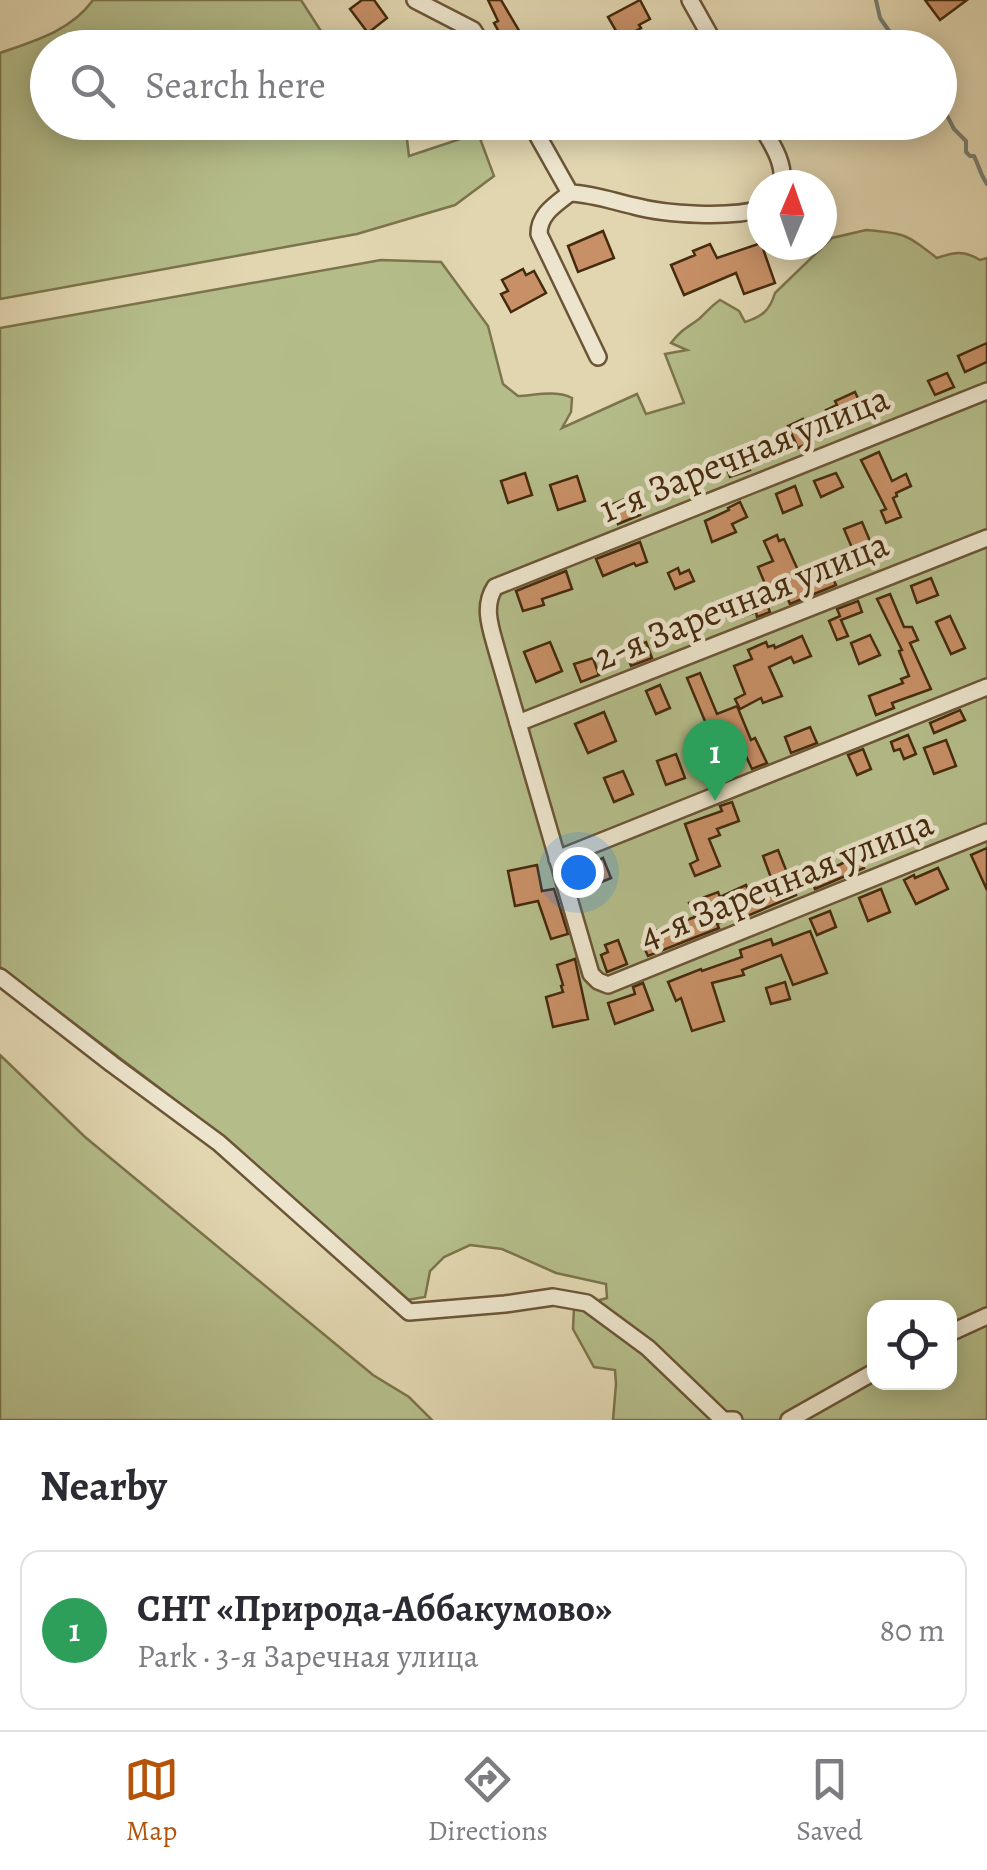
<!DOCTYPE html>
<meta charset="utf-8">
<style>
:root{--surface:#fff;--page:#f7f7f7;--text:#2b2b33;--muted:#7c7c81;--line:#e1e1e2;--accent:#b45309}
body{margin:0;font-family:Alegreya,serif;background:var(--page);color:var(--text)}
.controls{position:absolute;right:30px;bottom:30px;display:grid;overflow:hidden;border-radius:20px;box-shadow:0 5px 25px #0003}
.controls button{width:90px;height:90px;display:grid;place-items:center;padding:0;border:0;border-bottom:2px solid var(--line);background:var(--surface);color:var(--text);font:50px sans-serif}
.compass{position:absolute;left:747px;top:170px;width:90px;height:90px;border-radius:50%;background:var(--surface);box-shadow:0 5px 25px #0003;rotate:2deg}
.you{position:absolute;left:578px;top:872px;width:35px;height:35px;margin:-25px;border:8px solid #fff;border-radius:50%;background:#1a73e8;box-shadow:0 0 0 15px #1a73e833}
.badge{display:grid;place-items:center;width:65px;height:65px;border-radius:50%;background:var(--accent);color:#fff;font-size:32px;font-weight:700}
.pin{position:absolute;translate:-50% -82px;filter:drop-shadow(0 2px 5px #0008)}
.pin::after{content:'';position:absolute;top:52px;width:35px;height:30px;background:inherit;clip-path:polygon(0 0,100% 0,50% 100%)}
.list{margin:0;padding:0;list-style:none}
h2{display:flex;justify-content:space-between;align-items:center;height:130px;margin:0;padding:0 40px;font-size:42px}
h2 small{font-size:32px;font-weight:400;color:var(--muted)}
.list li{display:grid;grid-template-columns:65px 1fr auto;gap:30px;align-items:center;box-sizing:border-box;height:160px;margin:0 20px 20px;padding:0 20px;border:2px solid var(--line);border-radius:20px}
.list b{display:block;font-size:38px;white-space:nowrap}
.list p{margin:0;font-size:32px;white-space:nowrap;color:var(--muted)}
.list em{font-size:32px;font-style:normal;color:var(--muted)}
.icon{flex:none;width:55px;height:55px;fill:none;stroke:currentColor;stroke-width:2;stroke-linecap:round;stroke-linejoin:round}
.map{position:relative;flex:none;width:987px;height:1420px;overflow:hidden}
.search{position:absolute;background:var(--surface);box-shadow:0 5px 25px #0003;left:30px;right:30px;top:30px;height:110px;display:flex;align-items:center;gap:25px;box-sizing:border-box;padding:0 35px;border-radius:55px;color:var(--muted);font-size:38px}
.sheet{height:310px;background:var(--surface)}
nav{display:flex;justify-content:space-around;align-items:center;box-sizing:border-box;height:140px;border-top:2px solid var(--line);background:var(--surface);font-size:28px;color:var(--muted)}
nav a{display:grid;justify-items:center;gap:5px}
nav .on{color:var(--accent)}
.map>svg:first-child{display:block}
.green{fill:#b4bd8a;stroke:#7c744c;stroke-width:2.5;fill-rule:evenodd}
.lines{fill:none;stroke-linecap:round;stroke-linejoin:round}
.stream{stroke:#767f71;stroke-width:4}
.building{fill:#c89067;stroke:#452a0d;stroke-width:2.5}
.street-casing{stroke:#6c5536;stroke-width:20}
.street{stroke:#ece4cc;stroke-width:15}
.labels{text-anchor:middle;stroke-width:9;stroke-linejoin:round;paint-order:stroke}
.street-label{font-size:38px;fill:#452a0d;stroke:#ece4cc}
</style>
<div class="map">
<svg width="987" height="1420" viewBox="0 0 987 1420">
<rect width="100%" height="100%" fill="#e1d6b0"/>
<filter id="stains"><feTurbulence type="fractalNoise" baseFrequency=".002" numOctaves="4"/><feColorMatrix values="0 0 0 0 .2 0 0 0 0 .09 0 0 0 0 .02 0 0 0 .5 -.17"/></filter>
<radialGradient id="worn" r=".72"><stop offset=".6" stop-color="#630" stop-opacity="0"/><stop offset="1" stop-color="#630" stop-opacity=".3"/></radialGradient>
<!-- green -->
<g class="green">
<path d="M 93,0 L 301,0 L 328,42 L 335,47 L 48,48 L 48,122 L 405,123 L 409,156 L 478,133 L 494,176 L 455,205 L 357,234 L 0,299 L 0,53 C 34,41 71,31 93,0 Z"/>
<path d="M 866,230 C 905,233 906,234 937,258 C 954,252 964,250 980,260 L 987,258 L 987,1420 L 613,1420 L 616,1384 L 615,1370 L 594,1367 L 573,1329 L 574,1307 L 607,1298 L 606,1284 L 556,1273 L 502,1249 L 470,1245 L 444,1257 L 430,1271 L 425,1297 L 401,1301 L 347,1247 L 228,1140 L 0,967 L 0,328 L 381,260 L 441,262 L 488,326 L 503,384 L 518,396 C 536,395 557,390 572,398 L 571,412 L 562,428 L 637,394 L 646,414 L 684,403 L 665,354 L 687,350 L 671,343 C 682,329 687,328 699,319 C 707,312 711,306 720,300 L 739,311 L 745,322 C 762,317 770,310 775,293 L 832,238 ZM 874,1308 L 950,1308 L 950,1382 L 874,1382 Z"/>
<path d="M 0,1055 L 85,1137 L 373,1375 L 409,1397 L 432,1420 L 0,1420 Z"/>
</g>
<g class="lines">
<!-- stream -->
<g class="stream">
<path d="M 876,0 L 880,18 L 901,48"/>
<path d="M 940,102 L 954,129 L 966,141 L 966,152 L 970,156 L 974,156 C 979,166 980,174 987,184"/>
</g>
</g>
<!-- building -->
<g class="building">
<path d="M 362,0 L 374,0 L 387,18 L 368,33 L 350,9 Z"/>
<path d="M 488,0 L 501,0 L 524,39 L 508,48 L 494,23 L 498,21 Z"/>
<path d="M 640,0 L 650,19 L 639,25 L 641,28 L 628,35 L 626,32 L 619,36 L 608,17 Z"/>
<path d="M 925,0 L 967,0 L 940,20 Z"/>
<path d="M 603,231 L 614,258 L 578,272 L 568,246 Z"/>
<path d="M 761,243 L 775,283 L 744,294 L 736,273 L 684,295 L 671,265 L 695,255 L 693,251 L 710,244 L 717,258 Z"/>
<path d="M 523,269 L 526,275 L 534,271 L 546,293 L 511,312 L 501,294 L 508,291 L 502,280 Z"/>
<path d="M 987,343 L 987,362 L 965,372 L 958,356 Z"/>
<path d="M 947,373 L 954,387 L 935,395 L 928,381 Z"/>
<path d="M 855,392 L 862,407 L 851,412 L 855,421 L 835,430 L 826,410 L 837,405 L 835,401 Z"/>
<path d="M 803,419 L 813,441 L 798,448 L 788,426 Z"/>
<path d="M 743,448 L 750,470 L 730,477 L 722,455 Z"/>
<path d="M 879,452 L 892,481 L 906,474 L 911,486 L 896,493 L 897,496 L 893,498 L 901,517 L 886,523 L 881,511 L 886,509 L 861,460 Z"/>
<path d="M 525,473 L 532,495 L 508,503 L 501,481 Z"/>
<path d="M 836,473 L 843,487 L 821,497 L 814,481 Z"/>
<path d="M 577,476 L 585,501 L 558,510 L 550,485 Z"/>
<path d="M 795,486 L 802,505 L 783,513 L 776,494 Z"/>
<path d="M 632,496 L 640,515 L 618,524 L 611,505 Z"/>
<path d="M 740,502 L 747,517 L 732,524 L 736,532 L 712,542 L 705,521 L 729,510 L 728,508 Z"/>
<path d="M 862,522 L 873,548 L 855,555 L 844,529 Z"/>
<path d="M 777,535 L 779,541 L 784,539 L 801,577 L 827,565 L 836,585 L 790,604 L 782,585 L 768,591 L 758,567 L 773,561 L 764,541 Z"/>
<path d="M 640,542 L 647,562 L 636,566 L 634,563 L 603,576 L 596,559 Z"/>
<path d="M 678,568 L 680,574 L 689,570 L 694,581 L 675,589 L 668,573 Z"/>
<path d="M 566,571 L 572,589 L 542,599 L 544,605 L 523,611 L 516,591 Z"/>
<path d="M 931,578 L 938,595 L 917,603 L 911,586 Z"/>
<path d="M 890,594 L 904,627 L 912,627 L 918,640 L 910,643 L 931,689 L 892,703 L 894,708 L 876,715 L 869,696 L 903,683 L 901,679 L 909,676 L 899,651 L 902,650 L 877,599 Z"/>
<path d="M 740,596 L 743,605 L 764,597 L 770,612 L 757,617 L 756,612 L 734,620 L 727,601 Z"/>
<path d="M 858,601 L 862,612 L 841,620 L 848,636 L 837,640 L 829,621 L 840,616 L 837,609 Z"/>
<path d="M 950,616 L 965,648 L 951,654 L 936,622 Z"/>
<path d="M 870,635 L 880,655 L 859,664 L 851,643 Z"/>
<path d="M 802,636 L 811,656 L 794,663 L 791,657 L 769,667 L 782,696 L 763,703 L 761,698 L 740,709 L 735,699 L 745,694 L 734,666 L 752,659 L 748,650 L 766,642 L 768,647 L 774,645 L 775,648 Z"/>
<path d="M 550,642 L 562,671 L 536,682 L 524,652 Z"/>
<path d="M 646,642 L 652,658 L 631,666 L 625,650 Z"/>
<path d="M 593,658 L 599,675 L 581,682 L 574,664 Z"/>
<path d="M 700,673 L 717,714 L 737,706 L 751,740 L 755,738 L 767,763 L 752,769 L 739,741 L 725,746 L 716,723 L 707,726 L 687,678 Z"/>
<path d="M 660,685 L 670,708 L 656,714 L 646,691 Z"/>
<path d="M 960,710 L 965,720 L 934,733 L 930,723 Z"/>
<path d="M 604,712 L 616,741 L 588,753 L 575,724 Z"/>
<path d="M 810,727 L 817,743 L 791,753 L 785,737 Z"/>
<path d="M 908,735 L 916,754 L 904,759 L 900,749 L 894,751 L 891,742 Z"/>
<path d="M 946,740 L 956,766 L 934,774 L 924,748 Z"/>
<path d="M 863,749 L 871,769 L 857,775 L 848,755 Z"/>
<path d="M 676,754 L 685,778 L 666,785 L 657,761 Z"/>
<path d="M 623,771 L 633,794 L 614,802 L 604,778 Z"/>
<path d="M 732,802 L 739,821 L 717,829 L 720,835 L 709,839 L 720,866 L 695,876 L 690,864 L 698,860 L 685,824 L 722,811 L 720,806 Z"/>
<path d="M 987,848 L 987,890 L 971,855 Z"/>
<path d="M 778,850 L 796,895 L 745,917 L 743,913 L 717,924 L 719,928 L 648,956 L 642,943 L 656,937 L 653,932 L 695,917 L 689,903 L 718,892 L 720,897 L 746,885 L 749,893 L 773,883 L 763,856 Z"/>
<path d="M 858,856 L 864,868 L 815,889 L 811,878 Z"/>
<path d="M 603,858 L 611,878 L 597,884 L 589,864 Z"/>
<path d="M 537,865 L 542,891 L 554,889 L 568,934 L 551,939 L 538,901 L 515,906 L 508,871 Z"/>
<path d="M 938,868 L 948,889 L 916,904 L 904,880 L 914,875 L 915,878 Z"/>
<path d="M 881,889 L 890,912 L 868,921 L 859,898 Z"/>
<path d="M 830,911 L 836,927 L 817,935 L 810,919 Z"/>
<path d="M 810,931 L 827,973 L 793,985 L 781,955 L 742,970 L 744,975 L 712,983 L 724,1021 L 692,1031 L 681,998 L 676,1001 L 668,982 L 701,969 L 702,971 L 742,957 L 740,950 L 771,939 L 773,945 Z"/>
<path d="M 618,940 L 627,964 L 607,972 L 601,955 L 608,952 L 605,945 Z"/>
<path d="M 575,959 L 588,1019 L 553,1027 L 546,997 L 563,992 L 561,986 L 563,985 L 557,965 Z"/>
<path d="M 785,982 L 790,999 L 771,1004 L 766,988 Z"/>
<path d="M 643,983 L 653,1010 L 615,1024 L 608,1003 L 635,994 L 633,987 Z"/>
</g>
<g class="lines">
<!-- street casing -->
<g class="street-casing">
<g id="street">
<path d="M 415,0 L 473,30 L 484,48"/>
<path d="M 690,0 L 717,48"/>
<path d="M 530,122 L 570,193 C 593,194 612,201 634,206 C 667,215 730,218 762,209"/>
<path d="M 759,122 C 771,143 785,161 782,185"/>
<path d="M 570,193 C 555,205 539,214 539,234 L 598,357"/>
<path d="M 987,391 L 495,587 C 482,607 491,629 497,651 L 591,974 L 598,981 L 608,985 L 987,832"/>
<path d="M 518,723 L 987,538"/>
<path d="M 557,859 L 987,687"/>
<path d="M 0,977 L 112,1064 L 219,1143 L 409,1312 L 505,1304 L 553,1297 L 587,1303 L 648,1348 L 723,1420 L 734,1420"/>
<path d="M 950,1333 L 987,1316"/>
<path d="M 789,1420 L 874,1372"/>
</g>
</g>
<!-- street -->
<use href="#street" class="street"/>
</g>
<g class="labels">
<!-- street labels -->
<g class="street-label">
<text transform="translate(744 453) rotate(-22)" y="13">1-я Заречная улица</text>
<text transform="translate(741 600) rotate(-22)" y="13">2-я Заречная улица</text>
<text transform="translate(786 879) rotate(-22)" y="13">4-я Заречная улица</text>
</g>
</g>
<rect width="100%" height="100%" filter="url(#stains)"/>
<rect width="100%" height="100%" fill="url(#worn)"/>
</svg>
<div class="controls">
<button><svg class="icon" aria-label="locate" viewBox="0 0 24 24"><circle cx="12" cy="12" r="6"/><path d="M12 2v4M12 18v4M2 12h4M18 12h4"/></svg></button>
</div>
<svg class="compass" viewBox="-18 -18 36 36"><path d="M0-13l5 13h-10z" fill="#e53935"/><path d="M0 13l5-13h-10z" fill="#7c7c81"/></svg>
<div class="you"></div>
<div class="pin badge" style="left:715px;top:801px;background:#2e9e5b">1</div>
<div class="search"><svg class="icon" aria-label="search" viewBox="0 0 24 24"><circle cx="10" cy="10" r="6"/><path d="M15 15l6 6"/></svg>Search here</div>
</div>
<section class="sheet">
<h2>Nearby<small></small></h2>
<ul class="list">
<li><span class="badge" style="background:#2e9e5b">1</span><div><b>СНТ «Природа-Аббакумово»</b><p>Park · 3-я Заречная улица</p></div><em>80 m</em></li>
</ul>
</section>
<nav>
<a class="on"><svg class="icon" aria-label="map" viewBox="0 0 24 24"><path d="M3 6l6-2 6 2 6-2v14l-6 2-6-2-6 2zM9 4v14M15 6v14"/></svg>Map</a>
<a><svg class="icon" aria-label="directions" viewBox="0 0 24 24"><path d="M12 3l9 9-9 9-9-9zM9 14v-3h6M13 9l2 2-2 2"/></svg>Directions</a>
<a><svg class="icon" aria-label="saved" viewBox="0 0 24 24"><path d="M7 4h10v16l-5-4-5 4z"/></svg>Saved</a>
</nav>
